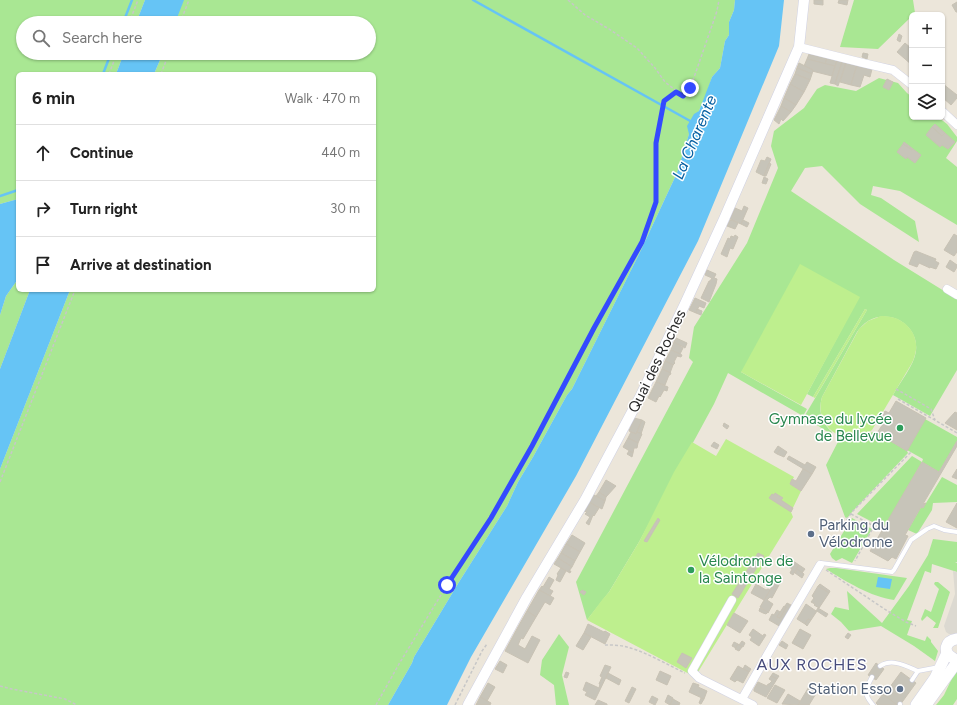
<!DOCTYPE html>
<meta charset="utf-8">
<style>
:root{--surface:#fff;--page:#f6f6f6;--text:#222;--muted:#767676;--line:#e0e0e0}
body{margin:0;font-family:Figtree,sans-serif;background:var(--page);color:var(--text)}
.controls{position:absolute;right:12px;top:12px;display:grid;overflow:hidden;border-radius:6px;box-shadow:0 1px 3px #0004}
.controls button{width:36px;height:36px;display:grid;place-items:center;padding:0;border:0;border-bottom:1px solid var(--line);background:var(--surface);color:var(--text);font:20px sans-serif}
.stop{position:absolute;width:12px;height:12px;margin:-9px;border:3px solid #344aff;border-radius:50%;background:#fff}
.stop.end{background:#344aff;border-color:#fff;box-shadow:0 1px 4px #0008}
.list{margin:0;padding:0;list-style:none}
h2{display:flex;justify-content:space-between;align-items:center;height:52px;margin:0;padding:0 16px;font-size:17px}
h2 small{font-size:13px;font-weight:400;color:var(--muted)}
.list li{display:grid;grid-template-columns:26px 1fr auto;gap:12px;align-items:center;box-sizing:border-box;height:56px;padding:0 16px;border-top:1px solid var(--line)}
.list b{display:block;font-size:15px;white-space:nowrap}
.list em{font-size:13px;font-style:normal;color:var(--muted)}
.icon{flex:none;width:22px;height:22px;fill:none;stroke:currentColor;stroke-width:2;stroke-linecap:round;stroke-linejoin:round}
.map{position:relative;flex:none;width:957px;height:705px;overflow:hidden}
.search{position:absolute;background:var(--surface);box-shadow:0 1px 3px #0004;left:16px;top:16px;width:360px;height:44px;display:flex;align-items:center;gap:10px;box-sizing:border-box;padding:0 14px;border-radius:22px;color:var(--muted);font-size:15px}
.panel{position:absolute;background:var(--surface);box-shadow:0 1px 3px #0004;left:16px;top:72px;width:360px;height:220px;border-radius:6px}
.map>svg:first-child{display:block}
.green{fill:#a9e793}
.pitch{fill:#beef8e}
.plaza{fill:#dcd9d1}
.water{fill:#66c4f5}
.lines{fill:none;stroke-linecap:round;stroke-linejoin:round}
.stream{stroke:#66c4f5;stroke-width:2.5}
.building{fill:#c7c4b9;stroke:#c8c2b4}
.service-casing{stroke:#cfd1e3;stroke-width:5}
.minor-casing{stroke:#cfd1e3;stroke-width:9}
.tertiary-casing{stroke:#cfd1e3;stroke-width:11}
.secondary-casing{stroke:#cfd1e3;stroke-width:12}
.path{stroke:#c7c7c7;stroke-width:1.5;stroke-dasharray:3 2;stroke-linecap:butt}
.service{stroke:#fff;stroke-width:4}
.minor{stroke:#fff;stroke-width:8}
.tertiary{stroke:#fff;stroke-width:10}
.secondary{stroke:#fff;stroke-width:11}
.route{stroke:#344aff;stroke-width:5}
.leisure-dot{fill:#2e9e5b;stroke:#fff;stroke-width:1.5}
.service-dot{fill:#5c6f8a;stroke:#fff;stroke-width:1.5}
.labels{text-anchor:middle;stroke-width:3;stroke-linejoin:round;paint-order:stroke}
.street-label{font-size:15px;fill:#292929;stroke:#fff}
.leisure-label{font-size:15px;fill:#27864d;stroke:#fff;text-anchor:end}
.service-label{font-size:15px;fill:#4e5e75;stroke:#fff;text-anchor:start}
.water-label{font-size:16px;font-style:italic;fill:#065fa1;stroke:#fff}
.neighbourhood-label{font-size:16px;letter-spacing:1px;fill:#474c7c;stroke:#fff}
</style>
<div class="map">
<svg width="957" height="705" viewBox="0 0 957 705">
<rect width="100%" height="100%" fill="#ece6da"/>
<!-- green -->
<g class="green">
<path d="M 0,0 L 145,0 L 136,23 L 23,23 L 23,53 L 124,53 L 116,74 L 18,74 L 18,199 L 0,204 Z"/>
<path d="M 183,0 L 735,0 L 734,10 L 729,22 L 729,35 L 725,41 L 720,68 L 712,77 L 707,92 L 689,134 L 677,173 L 641,250 L 572,389 L 567,395 L 533,457 L 518,482 L 507,506 L 459,582 L 414,657 L 412,663 L 388,705 L 0,705 L 0,469 L 70,290 L 374,290 L 374,74 L 154,74 L 163,53 L 369,53 L 369,23 L 174,23 Z"/>
<path d="M 854,0 L 913,0 L 915,13 L 912,15 L 912,16 L 878,49 L 840,47 Z"/>
<path d="M 879,78 L 898,83 L 907,93 L 912,97 L 912,117 L 938,117 L 947,124 L 957,137 L 957,141 L 946,158 L 957,167 L 957,225 L 900,191 L 873,186 L 871,195 L 881,198 L 915,221 L 919,242 L 860,204 L 822,166 L 805,168 L 791,191 L 894,260 L 957,299 L 957,370 L 930,416 L 893,395 C 900,382 914,366 916,351 C 919,325 890,308 868,321 C 863,324 860,328 857,332 L 822,397 C 818,411 821,422 832,432 L 831,434 L 804,417 L 867,310 L 865,309 L 813,397 L 807,394 L 859,297 L 741,372 L 807,409 L 803,416 L 728,373 L 714,404 L 639,542 L 609,592 L 587,620 L 576,582 L 693,362 L 689,358 L 694,327 L 747,243 L 778,168 L 771,146 L 774,131 L 804,108 L 817,89 L 825,85 L 856,91 Z"/>
<path d="M 18,279 L 18,290 L 30,290 L 0,369 L 0,315 L 6,296 Z"/>
<path d="M 925,419 L 957,437 L 957,441 L 939,472 L 922,462 L 884,528 L 857,514 L 912,456 L 922,462 L 923,459 L 907,450 Z"/>
<path d="M 873,432 L 877,433 L 907,451 L 908,453 L 852,512 L 848,517 L 846,518 L 845,517 L 826,465 L 841,436 C 853,438 862,435 873,432 Z"/>
<path d="M 942,477 L 957,485 L 957,502 L 933,503 L 932,510 L 917,534 L 908,530 L 921,507 L 923,508 Z"/>
<path d="M 852,518 L 872,529 L 852,563 L 842,558 L 836,561 L 832,558 L 830,554 Z"/>
<path d="M 933,539 L 957,542 L 957,562 L 955,562 L 957,563 L 957,572 L 932,564 L 931,573 L 925,571 L 907,620 L 912,621 L 907,635 L 925,641 L 927,636 L 931,640 L 931,642 L 938,651 L 935,661 L 914,646 L 881,626 L 849,631 L 841,622 L 831,614 L 835,607 L 849,610 L 847,591 L 882,623 L 909,586 L 928,555 Z"/>
<path d="M 830,568 L 836,568 L 907,578 L 894,600 C 871,597 845,581 826,569 Z"/>
<path d="M 935,582 L 938,582 L 950,592 L 938,628 L 933,628 L 936,623 L 927,616 L 922,621 L 921,619 L 925,609 L 931,612 L 939,589 L 934,584 Z"/>
<path d="M 559,634 L 569,647 L 562,675 L 569,705 L 556,705 L 554,685 L 540,675 L 542,660 Z"/>
<path d="M 957,671 L 957,699 L 953,705 L 936,705 L 944,695 L 954,674 Z"/>
</g>
<!-- pitch -->
<g class="pitch">
<path d="M 800,264 L 860,297 L 801,405 L 741,372 Z"/>
<path d="M 865,309 L 867,310 L 815,398 L 813,397 Z"/>
<path d="M 881,316 C 901,315 918,330 916,350 C 915,355 914,359 912,363 L 872,430 C 847,450 813,428 822,397 L 859,329 L 868,321 Z"/>
<path d="M 726,439 L 794,477 L 790,484 L 801,491 L 791,512 L 793,517 L 695,677 L 587,620 L 602,600 L 609,592 L 639,542 L 674,472 L 692,442 L 716,456 Z"/>
</g>
<!-- plaza -->
<path class="plaza" d="M 953,571 L 957,572 L 957,634 L 949,634 L 946,632 L 944,626 L 955,594 Z"/>
<!-- water -->
<g class="water">
<path d="M 145,0 L 184,0 L 175,23 L 136,23 Z"/>
<path d="M 735,0 L 784,0 L 779,46 L 698,241 L 576,476 L 471,657 L 447,705 L 388,705 L 412,663 L 414,657 L 459,582 L 507,506 L 518,482 L 533,457 L 567,395 L 572,389 L 641,250 L 677,173 L 689,134 L 687,126 L 694,114 L 699,111 L 712,77 L 720,68 L 725,41 L 729,35 L 729,22 L 734,10 Z"/>
<path d="M 124,53 L 163,53 L 154,74 L 116,74 Z"/>
<path d="M 18,199 L 18,279 L 6,296 L 0,315 L 0,204 Z"/>
<path d="M 30,290 L 70,290 L 0,469 L 0,369 Z"/>
<path d="M 878,577 L 892,579 L 890,589 L 876,587 Z"/>
</g>
<g class="lines">
<!-- stream -->
<g class="stream">
<path d="M 473,0 L 692,122"/>
<path d="M 123,23 L 132,0"/>
<path d="M 103,74 L 111,53"/>
<path d="M 0,196 L 18,190"/>
</g>
</g>
<!-- building -->
<g class="building">
<path d="M 814,0 L 823,0 L 823,5 L 814,4 Z"/>
<path d="M 839,0 L 848,0 L 847,5 L 838,3 Z"/>
<path d="M 957,2 L 957,12 L 956,12 L 952,5 Z"/>
<path d="M 899,34 L 902,36 L 900,42 L 897,40 Z"/>
<path d="M 905,43 L 912,49 L 912,65 L 897,52 Z"/>
<path d="M 863,53 L 868,54 L 867,59 L 862,57 Z"/>
<path d="M 809,54 L 827,58 L 825,64 L 807,59 Z"/>
<path d="M 827,58 L 837,60 L 835,66 L 825,64 Z"/>
<path d="M 807,59 L 835,66 L 832,76 L 812,71 L 813,70 L 804,66 Z"/>
<path d="M 837,60 L 842,62 L 835,84 L 830,83 Z"/>
<path d="M 842,62 L 846,63 L 838,86 L 835,84 Z"/>
<path d="M 799,63 L 813,70 L 812,74 L 797,68 Z"/>
<path d="M 846,63 L 857,65 L 851,85 L 840,82 Z"/>
<path d="M 857,65 L 872,69 L 870,77 L 864,75 L 860,87 L 851,85 Z"/>
<path d="M 797,68 L 812,74 L 810,80 L 795,74 Z"/>
<path d="M 795,74 L 810,80 L 804,92 L 790,84 Z"/>
<path d="M 887,79 L 893,82 L 889,90 L 883,87 Z"/>
<path d="M 790,84 L 804,92 L 796,105 L 784,98 Z"/>
<path d="M 943,84 L 957,95 L 957,98 L 951,105 L 942,97 L 942,86 Z"/>
<path d="M 784,98 L 796,105 L 791,112 L 781,106 Z"/>
<path d="M 781,106 L 791,112 L 783,121 L 781,119 L 779,124 L 774,120 Z"/>
<path d="M 935,124 L 945,133 L 942,136 L 932,127 Z"/>
<path d="M 932,127 L 942,136 L 945,133 L 955,142 L 948,149 L 942,145 L 940,147 L 926,135 Z"/>
<path d="M 904,142 L 913,149 L 912,150 L 903,144 Z"/>
<path d="M 903,144 L 912,150 L 913,149 L 921,155 L 915,163 L 907,157 L 906,159 L 897,152 Z"/>
<path d="M 767,157 L 771,159 L 764,176 L 756,172 L 761,160 L 765,161 Z"/>
<path d="M 769,163 L 771,164 L 766,176 L 764,176 Z"/>
<path d="M 764,177 L 768,179 L 766,184 L 762,183 Z"/>
<path d="M 744,206 L 748,208 L 741,224 L 732,220 L 730,219 L 735,208 L 742,211 Z"/>
<path d="M 730,220 L 731,221 L 732,220 L 738,223 L 735,229 L 727,226 Z"/>
<path d="M 743,220 L 749,223 L 747,227 L 741,224 Z"/>
<path d="M 954,234 L 957,236 L 957,252 L 954,256 L 944,250 Z"/>
<path d="M 735,235 L 738,237 L 733,249 L 730,248 L 727,257 L 721,254 L 728,238 L 730,239 L 731,236 L 734,237 Z"/>
<path d="M 916,251 L 936,259 L 935,261 L 939,263 L 936,269 L 930,267 L 930,268 L 919,263 L 917,267 L 909,264 L 914,252 Z"/>
<path d="M 950,260 L 957,265 L 957,267 L 954,272 L 946,267 Z"/>
<path d="M 707,270 L 716,274 L 714,278 L 717,279 L 716,284 L 709,302 L 701,298 L 709,281 L 710,281 L 712,278 L 705,275 Z"/>
<path d="M 695,298 L 706,303 L 704,308 L 699,306 L 696,313 L 689,310 Z"/>
<path d="M 697,309 L 702,311 L 701,315 L 696,313 Z"/>
<path d="M 676,338 L 687,343 L 685,348 L 674,342 Z"/>
<path d="M 674,342 L 683,348 L 680,354 L 671,350 Z"/>
<path d="M 671,350 L 682,355 L 681,357 L 677,356 L 674,362 L 675,363 L 673,365 L 665,361 Z"/>
<path d="M 665,361 L 673,365 L 670,373 L 662,369 Z"/>
<path d="M 662,369 L 671,373 L 670,375 L 669,375 L 665,385 L 656,382 Z"/>
<path d="M 656,382 L 668,387 L 667,391 L 664,390 L 660,397 L 659,396 L 656,402 L 648,398 Z"/>
<path d="M 896,401 L 926,418 L 907,451 L 877,433 L 885,421 L 881,419 L 885,411 L 889,413 Z"/>
<path d="M 955,412 L 957,413 L 957,430 L 945,423 Z"/>
<path d="M 634,418 L 642,420 L 636,434 L 629,431 Z"/>
<path d="M 642,420 L 645,422 L 641,434 L 637,432 Z"/>
<path d="M 724,423 L 729,426 L 727,429 L 723,426 Z"/>
<path d="M 631,432 L 636,434 L 637,432 L 642,434 L 638,443 L 628,438 Z"/>
<path d="M 628,438 L 638,443 L 637,448 L 634,448 L 633,453 L 623,447 Z"/>
<path d="M 957,441 L 957,446 L 923,504 L 926,503 L 923,508 L 921,507 L 905,535 L 908,536 L 896,559 L 892,557 L 888,561 L 870,551 L 922,462 L 939,472 Z"/>
<path d="M 714,442 L 719,445 L 717,449 L 711,446 Z"/>
<path d="M 778,446 L 781,448 L 777,454 L 774,452 Z"/>
<path d="M 781,448 L 787,452 L 784,457 L 777,454 Z"/>
<path d="M 629,451 L 633,453 L 632,457 L 627,454 Z"/>
<path d="M 789,456 L 805,465 L 807,462 L 816,467 L 812,474 L 787,459 Z"/>
<path d="M 803,469 L 812,474 L 801,491 L 790,484 L 792,479 L 796,481 Z"/>
<path d="M 957,469 L 957,479 L 952,477 Z"/>
<path d="M 606,480 L 616,486 L 606,497 L 599,492 Z"/>
<path d="M 599,492 L 606,497 L 605,501 L 596,496 Z"/>
<path d="M 775,493 L 783,498 L 781,500 L 793,508 L 791,512 L 769,498 L 772,494 L 774,495 Z"/>
<path d="M 594,495 L 605,501 L 602,509 L 589,502 Z"/>
<path d="M 589,502 L 599,508 L 594,516 L 593,515 L 589,525 L 586,523 L 590,517 L 585,514 L 587,512 L 584,511 Z"/>
<path d="M 957,503 L 957,528 L 946,522 Z"/>
<path d="M 658,518 L 660,520 L 647,542 L 644,541 Z"/>
<path d="M 572,535 L 585,543 L 580,552 L 566,544 Z"/>
<path d="M 566,544 L 580,552 L 575,561 L 561,553 Z"/>
<path d="M 561,553 L 575,561 L 572,567 L 558,558 Z"/>
<path d="M 758,553 L 764,556 L 738,598 L 732,594 Z"/>
<path d="M 782,554 L 789,558 L 786,562 L 782,560 L 783,557 L 780,556 Z"/>
<path d="M 558,558 L 572,567 L 569,571 L 571,571 L 570,573 L 554,564 Z"/>
<path d="M 789,558 L 799,565 L 793,575 L 790,573 L 792,569 L 785,564 Z"/>
<path d="M 799,565 L 805,569 L 802,573 L 796,569 Z"/>
<path d="M 561,568 L 566,571 L 560,582 L 556,580 L 558,575 L 557,574 Z"/>
<path d="M 797,569 L 804,574 L 802,578 L 795,573 Z"/>
<path d="M 549,577 L 554,580 L 549,589 L 553,591 L 550,596 L 539,590 L 542,586 L 543,587 Z"/>
<path d="M 776,580 L 781,583 L 779,585 L 774,583 Z"/>
<path d="M 774,583 L 779,585 L 772,598 L 770,597 L 767,600 L 773,604 L 768,613 L 760,607 Z"/>
<path d="M 756,584 L 766,590 L 768,589 L 770,590 L 764,600 L 751,593 Z"/>
<path d="M 820,584 L 830,591 L 829,593 L 818,586 Z"/>
<path d="M 818,586 L 829,593 L 819,608 L 814,605 L 815,604 L 811,602 L 814,598 L 812,596 Z"/>
<path d="M 539,590 L 554,598 L 550,605 L 545,602 L 536,617 L 527,611 Z"/>
<path d="M 582,590 L 586,592 L 584,595 L 580,592 Z"/>
<path d="M 787,603 L 793,606 L 781,627 L 769,620 L 772,614 L 774,615 L 777,610 L 780,612 L 777,617 L 780,618 L 786,607 L 785,606 Z"/>
<path d="M 806,604 L 816,611 L 818,608 L 828,614 L 826,617 L 817,611 L 811,620 L 808,619 L 805,624 L 797,619 Z"/>
<path d="M 784,606 L 786,607 L 780,618 L 777,617 Z"/>
<path d="M 760,608 L 768,612 L 766,614 L 763,613 L 759,611 Z"/>
<path d="M 527,611 L 536,617 L 523,639 L 521,638 L 518,645 L 525,649 L 532,636 L 540,640 L 528,663 L 505,651 L 518,627 Z"/>
<path d="M 734,613 L 748,621 L 740,633 L 727,625 Z"/>
<path d="M 808,619 L 811,620 L 807,626 L 805,624 Z"/>
<path d="M 588,624 L 604,632 L 605,631 L 610,634 L 605,644 L 584,633 Z"/>
<path d="M 753,629 L 763,636 L 764,634 L 766,635 L 759,646 L 750,640 L 752,637 L 749,635 Z"/>
<path d="M 800,629 L 811,635 L 803,649 L 792,643 Z"/>
<path d="M 584,633 L 591,637 L 583,650 L 576,646 Z"/>
<path d="M 848,633 L 851,635 L 848,639 L 845,637 Z"/>
<path d="M 742,641 L 745,643 L 743,647 L 739,645 Z"/>
<path d="M 782,641 L 788,645 L 786,649 L 779,645 Z"/>
<path d="M 734,642 L 738,644 L 736,648 L 732,646 Z"/>
<path d="M 738,644 L 742,647 L 739,651 L 735,649 Z"/>
<path d="M 682,653 L 692,658 L 686,668 L 677,662 Z"/>
<path d="M 500,661 L 507,665 L 503,673 L 495,669 Z"/>
<path d="M 876,663 L 884,669 L 876,680 L 868,675 Z"/>
<path d="M 605,665 L 611,667 L 595,700 L 585,695 L 587,692 L 583,690 L 586,682 L 599,688 L 600,684 L 599,684 L 602,677 L 600,676 Z"/>
<path d="M 745,665 L 751,669 L 749,672 L 743,669 Z"/>
<path d="M 738,666 L 749,672 L 743,683 L 737,680 L 735,682 L 730,679 Z"/>
<path d="M 660,671 L 671,676 L 667,685 L 656,680 Z"/>
<path d="M 566,672 L 569,673 L 567,678 L 564,677 Z"/>
<path d="M 901,672 L 916,683 L 900,705 L 896,705 L 884,695 Z"/>
<path d="M 608,673 L 621,680 L 619,685 L 606,678 Z"/>
<path d="M 773,673 L 779,676 L 777,679 L 771,676 Z"/>
<path d="M 771,676 L 777,679 L 766,697 L 754,691 L 754,689 L 758,682 L 767,686 L 768,684 L 769,684 L 772,681 L 769,679 Z"/>
<path d="M 488,683 L 495,687 L 487,701 L 480,697 Z"/>
<path d="M 693,683 L 699,685 L 698,687 L 707,691 L 704,699 L 689,692 Z"/>
<path d="M 775,685 L 785,690 L 777,703 L 767,698 Z"/>
<path d="M 810,685 L 814,687 L 812,689 L 817,692 L 809,705 L 798,705 Z"/>
<path d="M 632,687 L 636,689 L 629,703 L 625,701 Z"/>
<path d="M 788,694 L 800,701 L 798,705 L 782,704 Z"/>
<path d="M 883,694 L 897,705 L 878,705 L 876,703 Z"/>
<path d="M 668,695 L 673,698 L 670,705 L 665,702 Z"/>
<path d="M 652,696 L 658,699 L 655,705 L 649,702 Z"/>
<path d="M 480,697 L 491,703 L 490,705 L 476,705 Z"/>
<path d="M 701,698 L 704,699 L 701,704 L 699,703 Z"/>
<path d="M 673,699 L 680,703 L 679,705 L 670,705 Z"/>
<path d="M 598,700 L 607,704 L 607,705 L 595,705 Z"/>
</g>
<g class="lines">
<!-- service casing -->
<g class="service-casing">
<g id="service">
<path d="M 821,563 L 892,572 L 894,570 L 911,540 L 927,529 L 934,526 L 944,530 L 957,532"/>
<path d="M 880,666 C 892,658 906,666 918,671"/>
<path d="M 872,677 C 865,690 863,694 873,705"/>
<path d="M 912,680 L 918,671 L 939,667"/>
<path d="M 900,705 L 900,704"/>
</g>
</g>
<!-- minor casing -->
<g class="minor-casing">
<g id="minor">
<path d="M 799,47 L 863,63 L 893,70 L 912,85"/>
<path d="M 942,111 L 957,125"/>
<path d="M 947,289 L 957,295"/>
<path d="M 732,600 L 692,671 L 699,678 L 753,705"/>
<path d="M 742,699 L 777,638 L 820,565"/>
</g>
</g>
<!-- tertiary casing -->
<g class="tertiary-casing">
<path id="tertiary" d="M 468,705 L 527,597 L 585,500 L 641,395 L 684,306 L 724,219 L 799,47 L 804,0"/>
</g>
<!-- secondary casing -->
<g class="secondary-casing">
<g id="secondary">
<path d="M 953,658 C 942,652 945,641 957,639"/>
<path d="M 916,705 L 935,678 L 947,653"/>
<path d="M 926,705 L 957,662"/>
</g>
</g>
<!-- path -->
<g class="path">
<path d="M 568,0 L 585,15 L 609,29 L 637,48 L 655,68 L 665,82 L 683,96 L 690,89 L 717,11 L 719,0"/>
<path d="M 129,23 L 138,0"/>
<path d="M 180,23 L 189,0"/>
<path d="M 109,74 L 117,53"/>
<path d="M 161,74 L 169,53"/>
<path d="M 896,389 L 931,409 L 935,420"/>
<path d="M 898,399 L 957,433"/>
<path d="M 0,482 L 75,290"/>
<path d="M 851,514 L 874,526 L 855,561"/>
<path d="M 844,524 L 852,512 L 911,452"/>
<path d="M 826,570 L 886,610 L 906,622 L 916,626"/>
<path d="M 605,645 C 612,645 620,645 627,647 C 646,652 666,664 685,673"/>
<path d="M 0,686 L 12,689 L 65,699 L 77,705"/>
<path d="M 376,705 L 399,664 L 447,585 L 491,518 L 532,446 L 594,328 L 642,242 L 656,202 L 656,143 L 664,103 L 665,101 L 676,92"/>
<path d="M 455,705 L 482,651 L 487,644"/>
</g>
<!-- service -->
<use href="#service" class="service"/>
<!-- minor -->
<use href="#minor" class="minor"/>
<!-- tertiary -->
<use href="#tertiary" class="tertiary"/>
<!-- secondary -->
<use href="#secondary" class="secondary"/>
</g>
<g class="lines">
<!-- route -->
<path class="route" d="M 447,585 L 491,518 L 532,446 L 594,328 L 642,242 L 656,202 L 656,143 L 664,101 L 676,92 L 683,96 L 690,88"/>
</g>
<!-- markers -->
<g class="leisure-dot">
<circle cx="900" cy="428" r="4"/>
<circle cx="691" cy="570" r="4"/>
</g>
<g class="service-dot">
<circle cx="811" cy="534" r="4"/>
<circle cx="900" cy="689" r="4"/>
</g>
<g class="labels">
<!-- street labels -->
<g class="street-label">
<text transform="translate(657 361) rotate(-64)" y="5">Quai des Roches</text>
</g>
<!-- leisure labels -->
<g class="leisure-label">
<text x="892" y="424">Gymnase du lycée<tspan x="892" dy="17">de Bellevue</tspan></text>
<text x="699" y="566" text-anchor="start">Vélodrome de<tspan x="699" dy="17">la Saintonge</tspan></text>
</g>
<!-- service labels -->
<g class="service-label">
<text x="819" y="530">Parking du<tspan x="819" dy="17">Vélodrome</tspan></text>
<text x="892" y="694" text-anchor="end">Station Esso</text>
</g>
<!-- water labels -->
<g class="water-label">
<text transform="translate(694 137) rotate(-67)" y="6">La Charente</text>
</g>
<!-- neighbourhood labels -->
<g class="neighbourhood-label">
<text x="812" y="670">AUX ROCHES</text>
</g>
</g>
</svg>
<div class="controls">
<button>+</button>
<button>−</button>
<button><svg class="icon" aria-label="layers" viewBox="0 0 24 24"><path d="M12 4l9 5-9 5-9-5zM3 14l9 5 9-5"/></svg></button>
</div>
<div class="stop" style="left:447px;top:585px"></div>
<div class="stop end" style="left:690px;top:88px"></div>
<div class="search"><svg class="icon" aria-label="search" viewBox="0 0 24 24"><circle cx="10" cy="10" r="6"/><path d="M15 15l6 6"/></svg>Search here</div>
<section class="panel">
<h2>6 min<small>Walk · 470 m</small></h2>
<ul class="list">
<li><svg class="icon" aria-label="ahead" viewBox="0 0 24 24"><path d="M12 20V5M6 11l6-6 6 6"/></svg><div><b>Continue</b></div><em>440 m</em></li>
<li><svg class="icon" aria-label="right" viewBox="0 0 24 24"><path d="M7 20v-9h11M14 6l5 5-5 5"/></svg><div><b>Turn right</b></div><em>30 m</em></li>
<li><svg class="icon" aria-label="arrive" viewBox="0 0 24 24"><path d="M6 21V4h12l-3 4 3 4H6"/></svg><div><b>Arrive at destination</b></div></li>
</ul>
</section>
</div>
